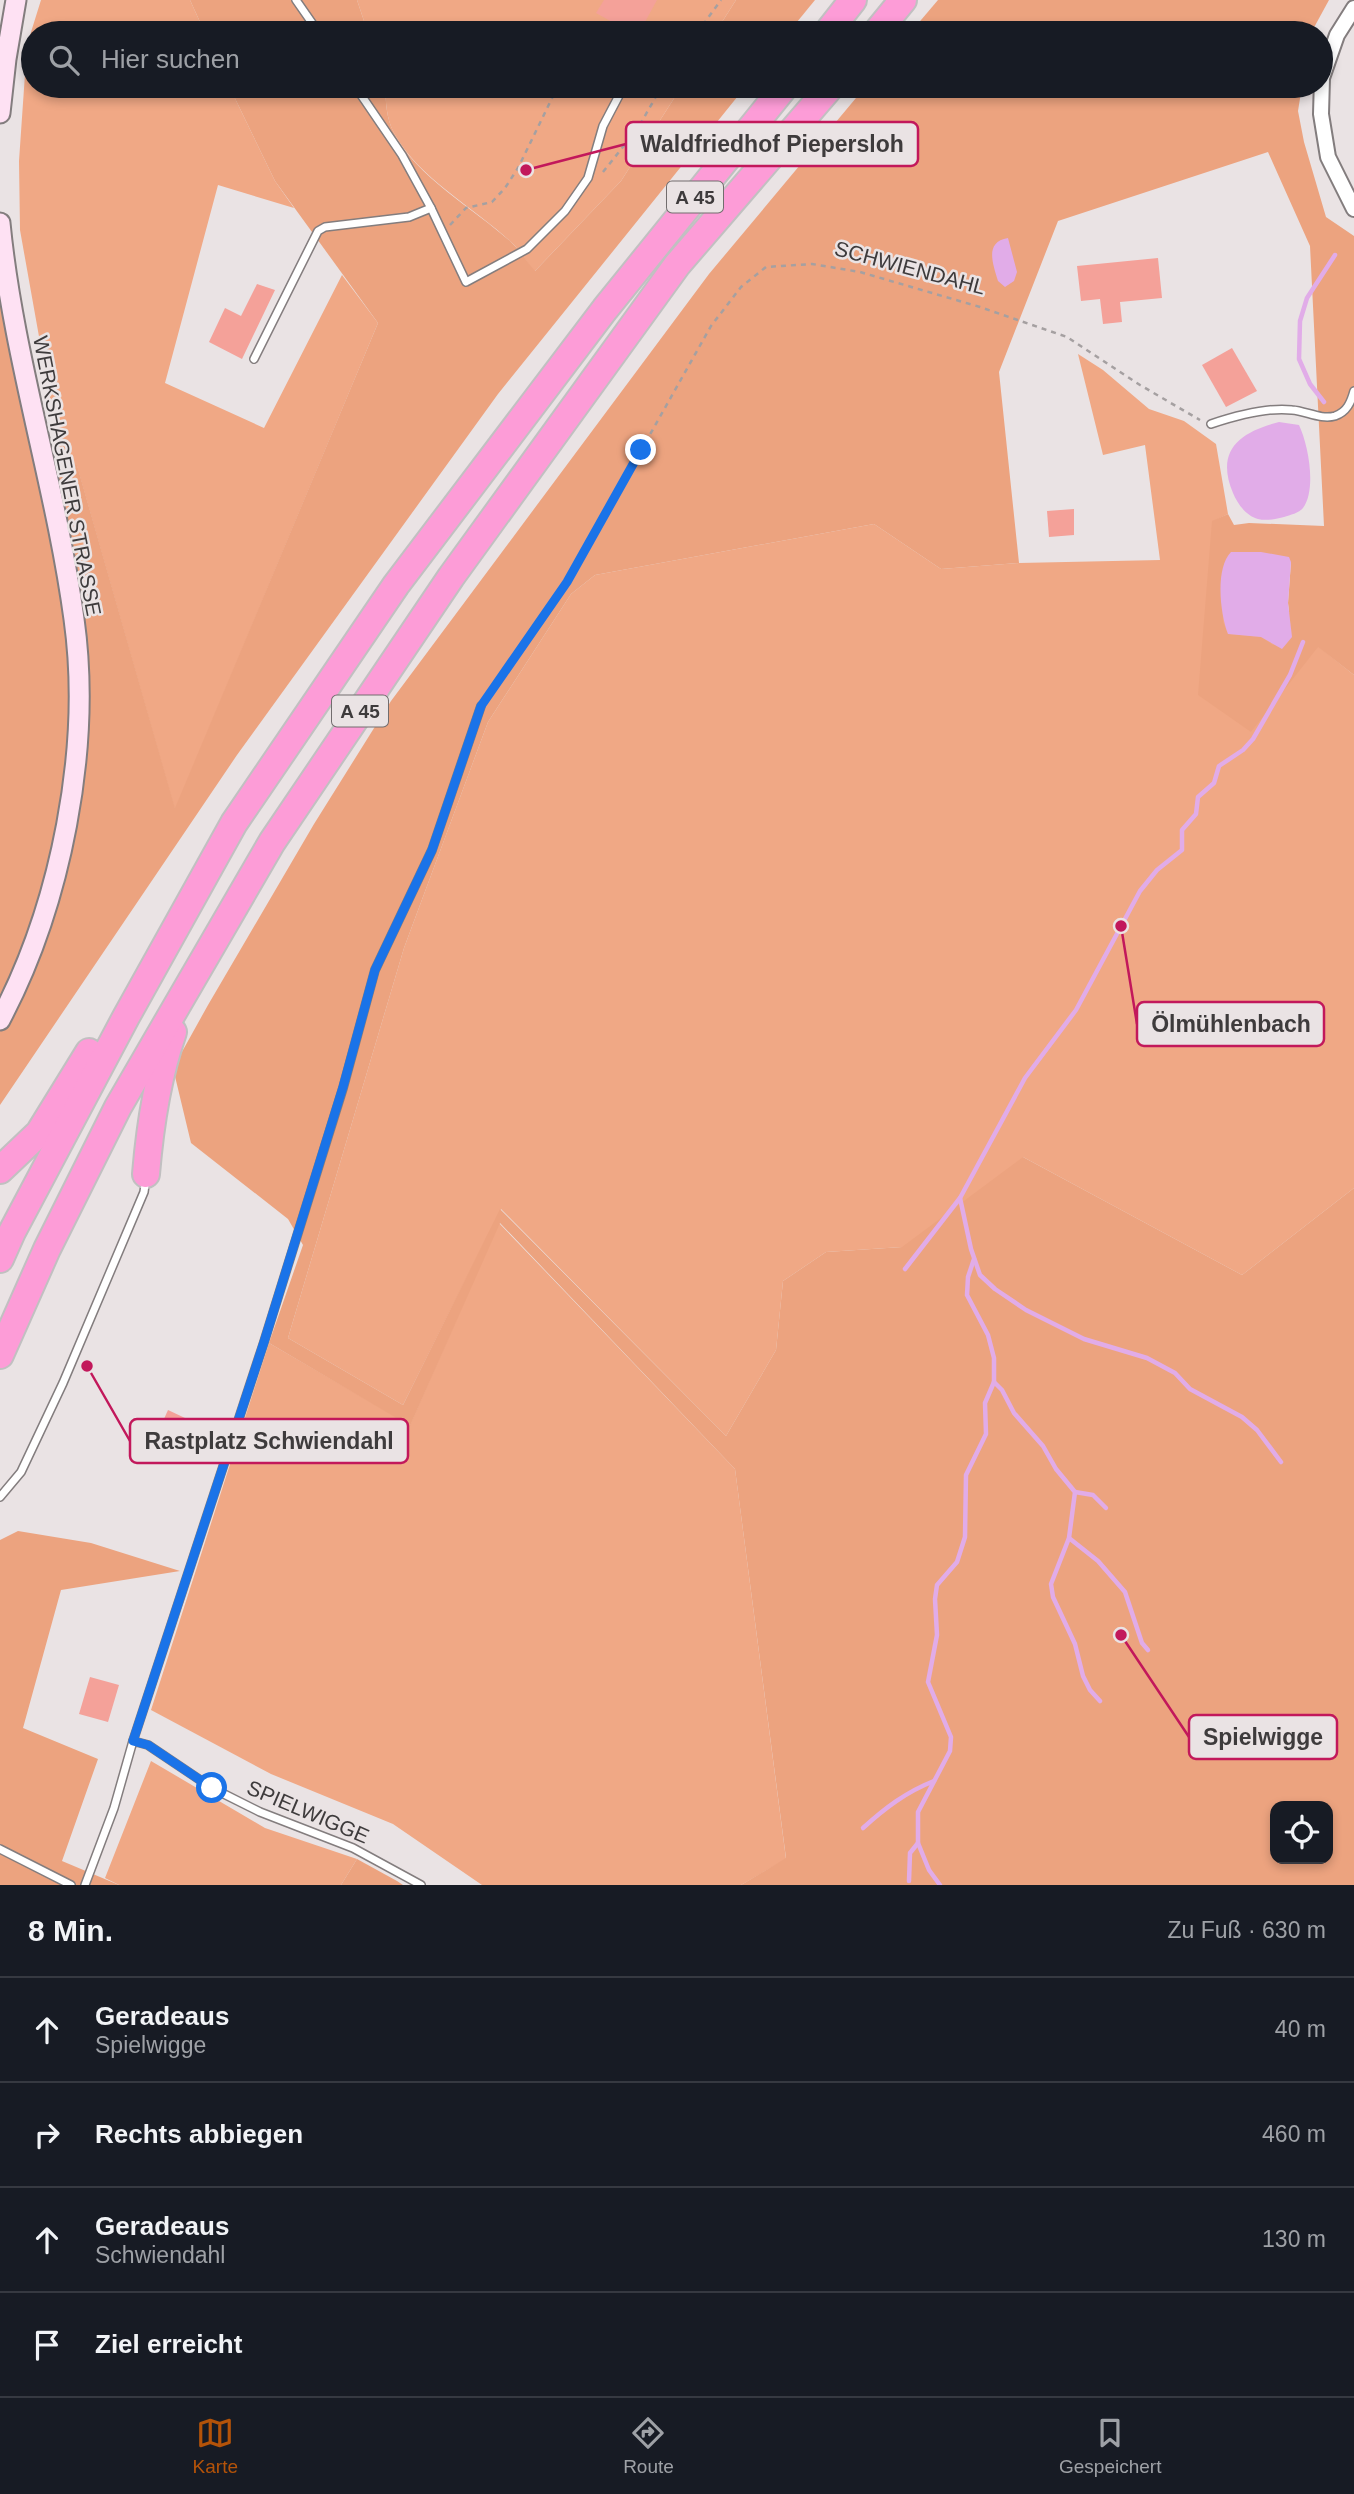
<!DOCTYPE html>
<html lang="de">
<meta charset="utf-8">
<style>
:root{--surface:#171b24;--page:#242831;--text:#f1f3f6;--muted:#9ea1a6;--line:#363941;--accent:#b45309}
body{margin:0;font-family:Arial,sans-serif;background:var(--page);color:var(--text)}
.controls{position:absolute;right:21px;bottom:21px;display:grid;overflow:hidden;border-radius:14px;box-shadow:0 4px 10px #0003}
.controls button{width:63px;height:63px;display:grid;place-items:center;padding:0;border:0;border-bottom:2px solid var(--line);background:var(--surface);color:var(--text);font:35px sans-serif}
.stop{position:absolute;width:21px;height:21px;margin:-16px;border:5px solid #1a73e8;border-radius:50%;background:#fff}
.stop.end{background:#1a73e8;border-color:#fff;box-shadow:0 2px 7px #0008}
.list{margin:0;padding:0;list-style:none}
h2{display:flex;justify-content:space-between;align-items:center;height:91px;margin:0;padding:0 28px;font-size:30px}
h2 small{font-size:23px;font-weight:400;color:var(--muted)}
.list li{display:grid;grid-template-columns:46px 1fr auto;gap:21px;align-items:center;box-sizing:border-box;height:105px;padding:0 28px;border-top:2px solid var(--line)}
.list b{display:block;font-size:26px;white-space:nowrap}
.list p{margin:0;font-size:23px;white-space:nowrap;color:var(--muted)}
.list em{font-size:23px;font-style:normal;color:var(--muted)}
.icon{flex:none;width:38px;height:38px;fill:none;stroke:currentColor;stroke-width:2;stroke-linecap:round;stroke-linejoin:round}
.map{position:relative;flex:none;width:1354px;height:1885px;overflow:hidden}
.search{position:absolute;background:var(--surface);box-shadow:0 4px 10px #0003;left:21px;right:21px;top:21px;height:77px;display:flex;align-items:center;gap:18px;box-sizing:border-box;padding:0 24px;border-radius:38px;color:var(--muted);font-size:26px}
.sheet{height:511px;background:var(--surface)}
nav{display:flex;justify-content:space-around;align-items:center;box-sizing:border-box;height:98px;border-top:2px solid var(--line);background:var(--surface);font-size:19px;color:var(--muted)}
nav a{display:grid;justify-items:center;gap:4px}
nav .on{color:var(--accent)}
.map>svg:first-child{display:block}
.green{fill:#f0a885;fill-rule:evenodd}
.forest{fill:#eca37f;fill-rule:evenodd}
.water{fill:#e1ace8}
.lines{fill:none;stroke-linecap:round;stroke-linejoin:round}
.stream{stroke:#e1ace8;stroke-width:4.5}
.building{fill:#f4a199}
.lane-casing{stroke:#837d7e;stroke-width:10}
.street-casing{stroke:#837d7e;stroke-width:18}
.secondary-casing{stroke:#837d7e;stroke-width:23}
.highway-casing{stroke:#c1c0c1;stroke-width:30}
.path{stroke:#a5a0a1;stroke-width:2.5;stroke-dasharray:5 5;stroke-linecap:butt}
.lane{stroke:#fff;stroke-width:7}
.street{stroke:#fff;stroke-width:14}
.secondary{stroke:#fee1f3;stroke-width:19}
.highway{stroke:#fd9cd7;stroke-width:26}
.route{stroke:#1a73e8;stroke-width:9}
.labels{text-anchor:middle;stroke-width:5;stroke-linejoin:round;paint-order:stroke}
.shield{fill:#eae3e4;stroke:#726d6e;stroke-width:2}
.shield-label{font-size:19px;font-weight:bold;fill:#3e3b3c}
.street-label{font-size:21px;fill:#3e3b3c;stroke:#eae3e4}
.leader{fill:none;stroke:#c2185b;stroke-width:2.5}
.callout-dot{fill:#c2185b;stroke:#eae3e4;stroke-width:2.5}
.callout{fill:#eae3e4;stroke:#c2185b;stroke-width:2.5}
.callout-label{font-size:23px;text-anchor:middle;font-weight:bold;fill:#3e3b3c}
</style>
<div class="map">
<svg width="1354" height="1885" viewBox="0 0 1354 1885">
<rect width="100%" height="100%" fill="#eae3e4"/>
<!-- green -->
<g class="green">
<path d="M 41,0 L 190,0 L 205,33 L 33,33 L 33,86 L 229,86 L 275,181 L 294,208 L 218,185 L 165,383 L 264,428 L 342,275 L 378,323 L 175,810 L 77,466 L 63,471 L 20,230 L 19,161 L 27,45 Z"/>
<path d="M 357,0 L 736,0 L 715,33 L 368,33 Z"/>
<path d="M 385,86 L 682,86 L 621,181 L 534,272 C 527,262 520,250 511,242 C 476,209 417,177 394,133 C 386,118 386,102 385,86 Z"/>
<path d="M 1078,354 L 1103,370 L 1149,409 L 1184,421 L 1216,444 L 1228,514 L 1212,522 L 1319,647 L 1354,675 L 1354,1188 L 1242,1275 L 1023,1157 L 1086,1305 L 1354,1860 L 933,1885 L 902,1247 L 826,1252 L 783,1281 L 776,1350 L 726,1436 L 501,1209 L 403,1405 L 288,1338 L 404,948 L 488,722 L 571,594 L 595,575 L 874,524 L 941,569 L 1019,563 L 1160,560 L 1145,445 L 1103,455 ZM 1275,1806 L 1328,1806 L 1328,1859 L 1275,1859 Z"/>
<path d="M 499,1223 L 735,1469 L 786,1859 L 741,1885 L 482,1885 L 393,1824 L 271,1774 L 151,1710 L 269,1343 L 410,1425 Z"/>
<path d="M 151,1761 L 265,1828 L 357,1859 L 341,1885 L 119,1885 L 105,1878 Z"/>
</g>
<!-- forest -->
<g class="forest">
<path d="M 190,0 L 357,0 L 368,33 L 205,33 Z"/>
<path d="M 736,0 L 815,0 L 788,33 L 715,33 Z"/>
<path d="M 938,0 L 1329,0 L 1311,33 L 910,33 Z"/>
<path d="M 229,86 L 385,86 C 386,102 386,118 394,133 C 416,177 476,210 511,242 C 520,250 527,262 535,271 L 621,181 L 682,86 L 746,86 L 498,394 L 237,755 L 0,1105 L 0,225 L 52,475 L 77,465 L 175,808 L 378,323 L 275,181 Z"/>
<path d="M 866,86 L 1302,86 L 1298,111 L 1304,142 L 1326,217 L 1354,236 L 1354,675 L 1318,647 L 1251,732 L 1198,695 L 1212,521 L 1228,514 L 1234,525 L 1249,523 L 1324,526 L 1310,246 L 1268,152 L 1058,221 L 999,372 L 1019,563 L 941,569 L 874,524 L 595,575 L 571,594 L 488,722 L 404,948 L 288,1338 L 403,1405 L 500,1209 L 726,1436 L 776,1350 L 783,1281 L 826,1252 L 902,1247 L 1023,1157 L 1242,1275 L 1354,1188 L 1354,1885 L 741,1885 L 786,1858 L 735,1469 L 500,1223 L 410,1426 L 269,1343 L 303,1245 L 288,1219 L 191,1143 L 173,1068 L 208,1005 L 314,824 L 391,701 L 709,274 ZM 1291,562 L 1288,603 L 1292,637 L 1273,645 L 1261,637 L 1228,634 L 1223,622 L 1221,576 ZM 1275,1806 L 1328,1806 L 1328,1859 L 1275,1859 Z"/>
<path d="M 18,1531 L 91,1543 L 180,1571 L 61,1590 L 23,1728 L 98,1759 L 62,1861 L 119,1885 L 0,1885 L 0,1540 Z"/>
<path d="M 357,1859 L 397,1881 L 403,1885 L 341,1885 Z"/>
</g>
<!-- water -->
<g class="water">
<path d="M 1008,238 L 1017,272 L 1014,281 L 1005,287 L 998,281 C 993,264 984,242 1008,238 Z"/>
<path d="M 1279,422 L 1299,425 C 1308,444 1317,489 1303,508 C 1299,513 1290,515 1284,517 C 1277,519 1266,521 1258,519 C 1246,516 1237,503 1233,493 C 1215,450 1240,432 1279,422 Z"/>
<path d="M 1231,552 L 1261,552 L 1289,557 L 1291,562 L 1288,603 L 1292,637 L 1282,649 L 1261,637 L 1228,634 C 1220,614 1215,568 1231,552 Z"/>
</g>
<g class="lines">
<!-- stream -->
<g class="stream">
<path d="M 1324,402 L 1310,384 L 1299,359 L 1300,321 L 1307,298 L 1335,255"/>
<path d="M 905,1269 L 960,1198"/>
<path d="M 994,1382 L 1002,1390 L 1014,1413 L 1043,1446 L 1056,1469 L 1075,1492 L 1069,1538 L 1051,1584 L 1053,1597 L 1075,1644 L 1083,1676 L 1090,1690 L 1100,1701"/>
<path d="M 1281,1462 L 1257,1430 L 1242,1417 L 1190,1389 L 1175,1373 L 1147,1358 L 1084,1339 L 1026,1310 L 995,1289 L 980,1275 L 971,1249 L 960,1198 L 1025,1078 L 1076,1010 L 1140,891 L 1157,870 L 1182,850 L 1182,830 L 1196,814 L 1198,797 L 1214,783 L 1219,766 L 1243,750 L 1253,739 L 1290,675 L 1303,642"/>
<path d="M 1075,1492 L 1093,1495 L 1106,1508"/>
<path d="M 1069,1538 L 1098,1561 L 1125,1592 L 1142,1643 L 1148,1650"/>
<path d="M 863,1828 C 885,1808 906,1792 934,1781"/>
<path d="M 909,1881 L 910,1853 L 918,1843"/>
<path d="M 940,1885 L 929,1870 L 918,1843 L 918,1812 L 950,1751 L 951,1737 L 928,1682 L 937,1635 L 935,1599 L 937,1585 L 957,1562 L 965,1537 L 966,1475 L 986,1434 L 985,1403 L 994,1382 L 994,1358 L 988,1335 L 967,1295 L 968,1277 L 974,1259"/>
</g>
</g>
<!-- building -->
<g class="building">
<path d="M 604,0 L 657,0 L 639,33 L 632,33 L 596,13 Z"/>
<path d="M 1158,258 L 1162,298 L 1120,302 L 1122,322 L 1103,324 L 1100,299 L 1081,301 L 1077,266 Z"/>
<path d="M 257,284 L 275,290 L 242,359 L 209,342 L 225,308 L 241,316 Z"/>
<path d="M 1232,348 L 1257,391 L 1226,407 L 1202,365 Z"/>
<path d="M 1074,509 L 1074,535 L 1049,537 L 1047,511 Z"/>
<path d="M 168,1410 L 185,1418 L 176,1438 L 159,1430 Z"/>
<path d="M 90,1677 L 119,1685 L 108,1722 L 79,1714 Z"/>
</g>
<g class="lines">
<!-- lane casing -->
<g class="lane-casing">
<g id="lane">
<path d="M 296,0 L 319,33"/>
<path d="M 355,86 L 402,155 L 431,208 L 466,282 L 527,249 L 565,211 L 588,178 L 603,126 L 624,86"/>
<path d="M 254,359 L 318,231 L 325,227 L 409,217 L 431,208"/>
<path d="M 1211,424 C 1235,416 1268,407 1292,410 C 1306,411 1321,420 1335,416 C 1347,412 1351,402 1354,391"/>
<path d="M 0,1497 L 21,1472 L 63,1383 L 144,1192 L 146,1178"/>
<path d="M 133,1741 L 264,1342 L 343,1088 L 375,970 L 432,850 L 481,706"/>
<path d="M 0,1849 L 71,1885"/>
<path d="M 85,1885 L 114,1808 L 133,1741 L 148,1745 L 212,1788 L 260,1812 L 353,1848 L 421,1885"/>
</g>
</g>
<!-- street casing -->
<g class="street-casing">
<path id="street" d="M 1354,8 L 1337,35 L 1322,78 L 1321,114 L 1328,157 L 1354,209"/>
</g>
<!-- secondary casing -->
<g class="secondary-casing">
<g id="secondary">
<path d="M 0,113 L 6,59 L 16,0"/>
<path d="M 0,223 C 13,357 56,486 74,619 C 92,748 61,905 0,1020"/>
</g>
</g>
<!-- highway casing -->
<g class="highway-casing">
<g id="highway">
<path d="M 827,33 L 853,0"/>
<path d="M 876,33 L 903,0"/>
<path d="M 0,1170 L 39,1133 L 89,1052"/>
<path d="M 146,1174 C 150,1126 157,1078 173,1032"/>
<path d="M 0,1259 L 12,1232 L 126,1017 L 234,823 L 396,585 L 605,309 L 785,86"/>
<path d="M 0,1355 L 47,1249 L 118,1107 L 272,842 L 451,577 L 677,265 L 831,86"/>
</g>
</g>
<!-- path -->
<g class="path">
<path d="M 697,33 L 721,0"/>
<path d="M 603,172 L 638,128 L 662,86"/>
<path d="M 450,225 L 466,208 L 492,202 L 505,188 L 518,168 L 556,90 L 564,86"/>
<path d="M 487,697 L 567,582 L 711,326 L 741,287 L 766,267 L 812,264 L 860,272 L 980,307 L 1067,337 L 1140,385 L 1200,420"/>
</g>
<!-- lane -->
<use href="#lane" class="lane"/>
<!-- street -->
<use href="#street" class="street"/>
<!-- secondary -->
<use href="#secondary" class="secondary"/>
<!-- highway -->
<use href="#highway" class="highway"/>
</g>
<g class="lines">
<!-- route -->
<path class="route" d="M 212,1788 L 148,1745 L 133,1741 L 264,1342 L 343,1087 L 375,970 L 432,850 L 481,706 L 567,582 L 641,450"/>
</g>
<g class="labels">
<!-- shield labels -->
<g class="shield">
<rect x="667" y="181.5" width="56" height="31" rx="5"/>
<rect x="332" y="695.5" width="56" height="31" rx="5"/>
</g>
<g class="shield-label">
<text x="695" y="204">A 45</text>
<text x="360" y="718">A 45</text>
</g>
<!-- street labels -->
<g class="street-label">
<text transform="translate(910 268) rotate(15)" y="7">SCHWIENDAHL</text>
<text transform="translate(67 476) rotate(79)" y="7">WERKSHAGENER STRASSE</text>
<text transform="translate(308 1812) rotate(23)" y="7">SPIELWIGGE</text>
</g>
</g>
<!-- callouts -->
<path class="leader" d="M526 170L626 144M1121 926L1137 1024M87 1366L130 1441M1121 1635L1189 1737"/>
<g class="callout-dot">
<circle cx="526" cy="170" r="7"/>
<circle cx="1121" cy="926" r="7"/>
<circle cx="87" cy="1366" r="7"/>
<circle cx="1121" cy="1635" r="7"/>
</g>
<g class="callout">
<rect x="626" y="122" width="292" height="44" rx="7"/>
<rect x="1137" y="1002" width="187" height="44" rx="7"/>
<rect x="130" y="1419" width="278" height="44" rx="7"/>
<rect x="1189" y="1715" width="148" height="44" rx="7"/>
</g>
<g class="callout-label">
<text x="772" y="152">Waldfriedhof Piepersloh</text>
<text x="1231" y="1032">Ölmühlenbach</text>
<text x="269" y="1449">Rastplatz Schwiendahl</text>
<text x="1263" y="1745">Spielwigge</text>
</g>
</svg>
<div class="controls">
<button><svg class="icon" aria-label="locate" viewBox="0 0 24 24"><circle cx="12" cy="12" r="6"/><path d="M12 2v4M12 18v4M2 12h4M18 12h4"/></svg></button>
</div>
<div class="stop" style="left:212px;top:1788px"></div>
<div class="stop end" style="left:641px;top:450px"></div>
<div class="search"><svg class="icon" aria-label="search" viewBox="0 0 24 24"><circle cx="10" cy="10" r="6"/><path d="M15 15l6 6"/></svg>Hier suchen</div>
</div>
<section class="sheet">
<h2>8 Min.<small>Zu Fuß · 630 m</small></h2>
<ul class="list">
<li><svg class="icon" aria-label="ahead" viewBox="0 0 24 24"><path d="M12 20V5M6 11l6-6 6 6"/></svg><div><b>Geradeaus</b><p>Spielwigge</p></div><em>40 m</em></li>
<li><svg class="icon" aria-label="right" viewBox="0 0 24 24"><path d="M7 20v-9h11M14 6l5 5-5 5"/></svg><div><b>Rechts abbiegen</b></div><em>460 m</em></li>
<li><svg class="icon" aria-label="ahead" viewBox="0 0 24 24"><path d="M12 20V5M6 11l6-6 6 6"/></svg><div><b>Geradeaus</b><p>Schwiendahl</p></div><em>130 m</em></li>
<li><svg class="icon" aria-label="arrive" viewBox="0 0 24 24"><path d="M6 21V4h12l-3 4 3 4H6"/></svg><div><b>Ziel erreicht</b></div></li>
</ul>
</section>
<nav>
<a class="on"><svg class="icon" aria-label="map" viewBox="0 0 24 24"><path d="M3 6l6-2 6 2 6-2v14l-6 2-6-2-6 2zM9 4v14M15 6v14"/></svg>Karte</a>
<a><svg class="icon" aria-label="directions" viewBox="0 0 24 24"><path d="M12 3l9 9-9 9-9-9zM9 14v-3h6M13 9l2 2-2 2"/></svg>Route</a>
<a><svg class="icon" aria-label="saved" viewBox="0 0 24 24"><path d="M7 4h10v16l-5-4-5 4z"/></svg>Gespeichert</a>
</nav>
